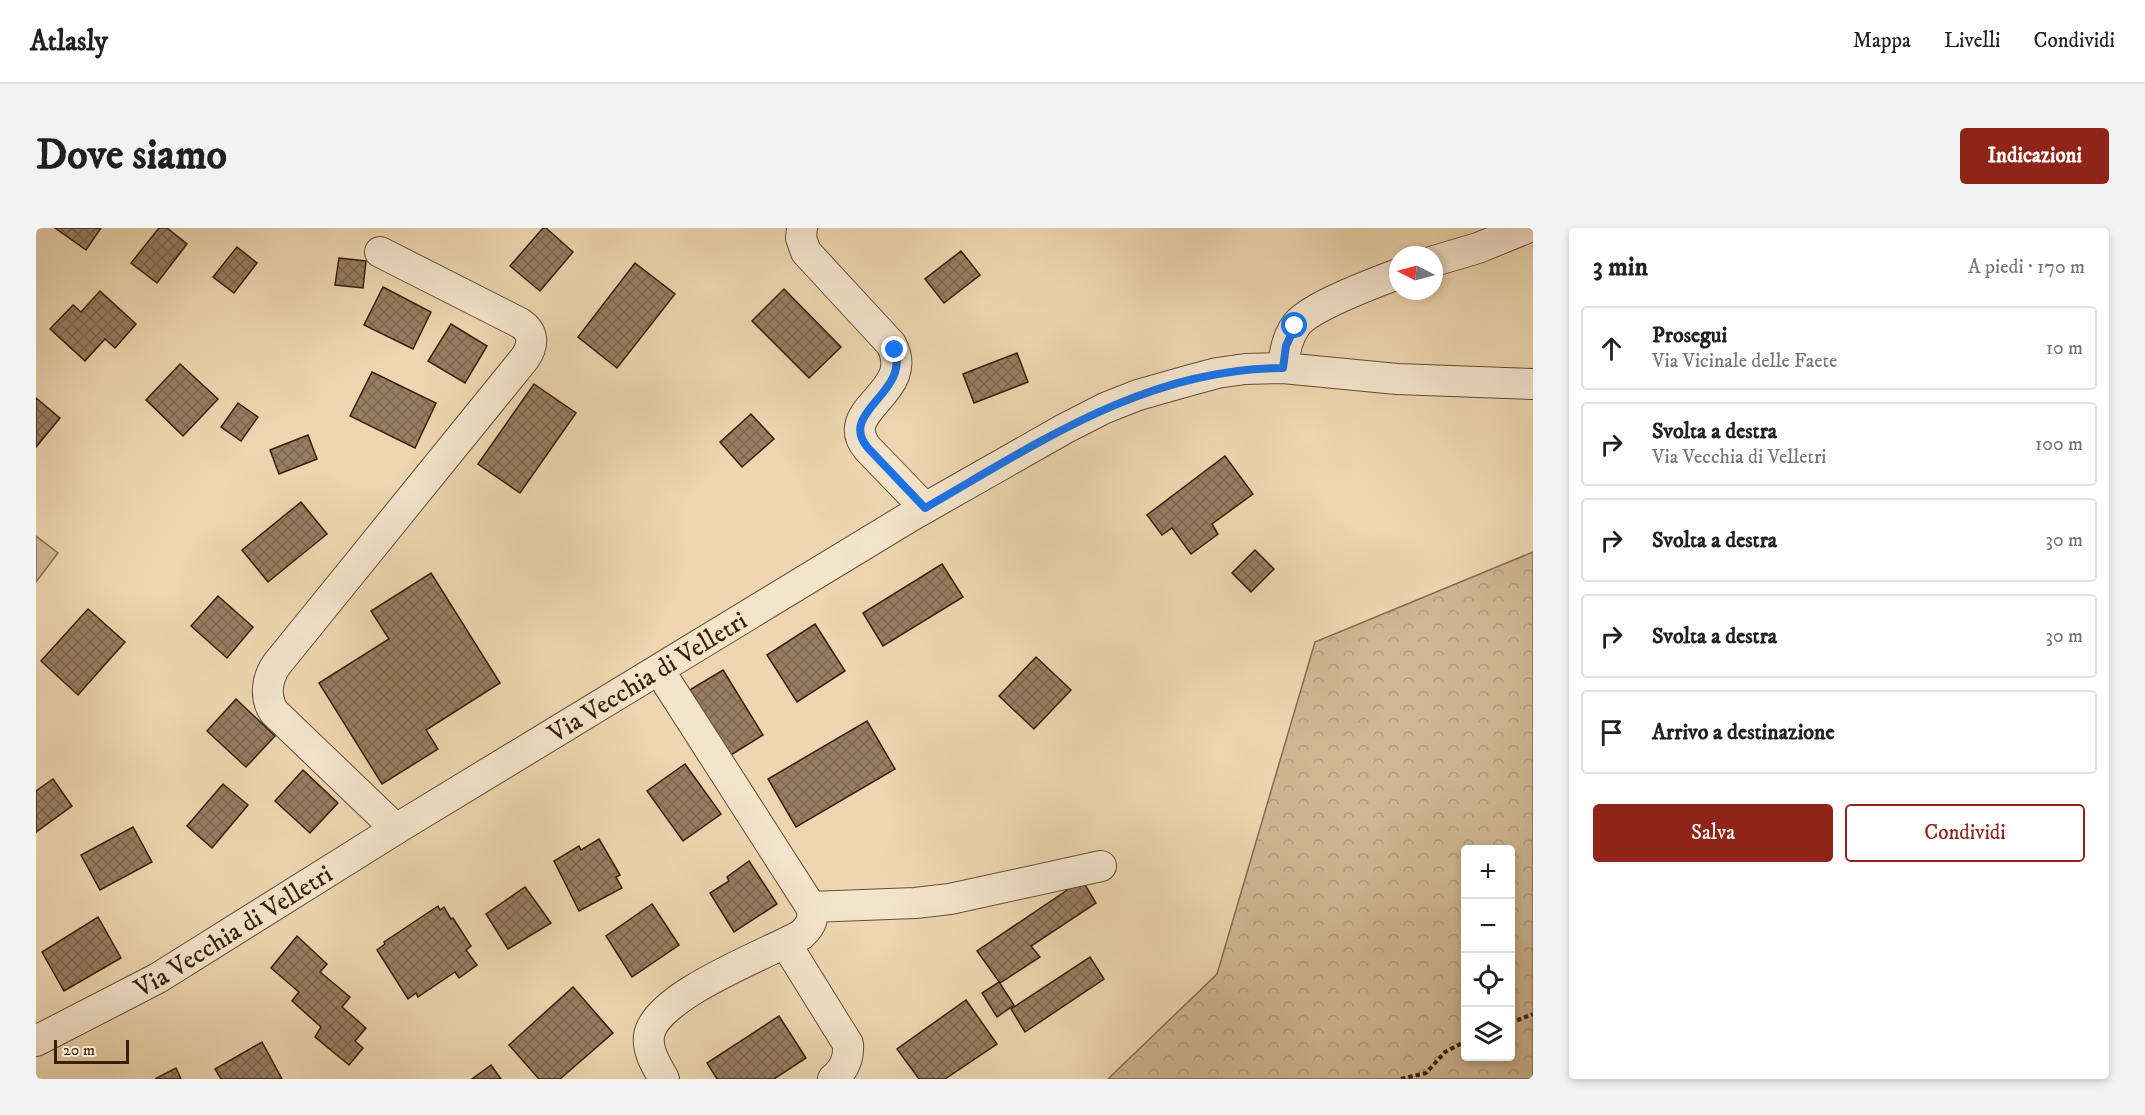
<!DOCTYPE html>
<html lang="it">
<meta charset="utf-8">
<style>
:root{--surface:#fff;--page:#f2f2f2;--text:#202124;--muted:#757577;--line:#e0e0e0;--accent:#8f2418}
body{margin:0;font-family:"IM FELL DW Pica",serif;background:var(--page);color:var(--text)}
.controls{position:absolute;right:18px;bottom:18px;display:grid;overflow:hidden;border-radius:6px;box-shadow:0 3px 9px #0003}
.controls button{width:54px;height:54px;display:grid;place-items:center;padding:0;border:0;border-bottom:2px solid var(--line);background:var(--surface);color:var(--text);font:30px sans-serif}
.compass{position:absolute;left:1353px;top:18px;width:54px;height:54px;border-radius:50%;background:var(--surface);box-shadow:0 3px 9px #0003;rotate:276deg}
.scale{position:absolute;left:18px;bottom:15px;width:75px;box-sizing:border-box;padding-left:6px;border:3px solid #3a1f0e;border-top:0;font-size:16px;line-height:21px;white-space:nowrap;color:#3a1f0e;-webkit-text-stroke:4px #f3e4cc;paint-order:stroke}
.stop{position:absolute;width:18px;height:18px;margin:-14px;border:4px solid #1a73e8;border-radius:50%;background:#fff}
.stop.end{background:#1a73e8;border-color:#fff;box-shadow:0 2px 6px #0008}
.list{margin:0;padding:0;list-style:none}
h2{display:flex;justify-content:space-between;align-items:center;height:78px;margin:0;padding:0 24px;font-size:26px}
h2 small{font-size:20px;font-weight:400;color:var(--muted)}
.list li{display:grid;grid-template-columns:39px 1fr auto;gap:18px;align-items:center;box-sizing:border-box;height:84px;margin:0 12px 12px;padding:0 12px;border:2px solid var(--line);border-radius:6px}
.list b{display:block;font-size:22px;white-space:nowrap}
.list p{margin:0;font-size:20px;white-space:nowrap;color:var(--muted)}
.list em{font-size:20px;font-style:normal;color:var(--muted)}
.actions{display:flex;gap:12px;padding:18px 24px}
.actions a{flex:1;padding:14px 0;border:2px solid var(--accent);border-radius:6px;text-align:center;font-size:21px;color:var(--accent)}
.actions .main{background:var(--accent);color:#fff}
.icon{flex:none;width:33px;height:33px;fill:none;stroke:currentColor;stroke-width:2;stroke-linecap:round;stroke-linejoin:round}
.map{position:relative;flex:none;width:1497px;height:851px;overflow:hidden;border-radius:6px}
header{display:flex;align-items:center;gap:36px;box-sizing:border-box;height:84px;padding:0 30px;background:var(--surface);border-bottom:2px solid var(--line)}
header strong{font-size:28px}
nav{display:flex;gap:33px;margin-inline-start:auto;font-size:21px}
.intro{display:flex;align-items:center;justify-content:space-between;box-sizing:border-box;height:144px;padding:0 36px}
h1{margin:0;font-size:42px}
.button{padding:15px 27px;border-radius:6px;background:var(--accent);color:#fff;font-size:21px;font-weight:700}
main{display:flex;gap:36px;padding:0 36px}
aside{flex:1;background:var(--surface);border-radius:6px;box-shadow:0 3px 9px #0003}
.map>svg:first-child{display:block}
.forest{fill:url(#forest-crowns);stroke:#846b51;stroke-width:1.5;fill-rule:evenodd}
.pitch{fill:#cfb794;stroke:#846b51;stroke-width:1.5}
.building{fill:url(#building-cross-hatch);stroke:#3a1f0e;stroke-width:1.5}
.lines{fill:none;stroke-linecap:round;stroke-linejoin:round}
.street-casing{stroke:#674d36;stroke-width:32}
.path{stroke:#3a1f0e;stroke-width:4;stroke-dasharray:4.5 3;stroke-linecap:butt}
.street{stroke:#f3e4cc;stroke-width:30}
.route{stroke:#1a73e8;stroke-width:8}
.labels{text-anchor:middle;stroke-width:6;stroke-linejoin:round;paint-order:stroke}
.street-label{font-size:26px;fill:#3a1f0e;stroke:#f3e4cc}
</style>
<header>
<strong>Atlasly</strong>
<nav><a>Mappa</a><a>Livelli</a><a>Condividi</a></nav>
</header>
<div class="intro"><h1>Dove siamo</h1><a class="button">Indicazioni</a></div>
<main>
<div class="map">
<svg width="1497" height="851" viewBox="0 0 1497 851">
<defs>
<pattern id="forest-crowns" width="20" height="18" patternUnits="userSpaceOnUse" patternTransform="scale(1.5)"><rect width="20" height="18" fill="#cfb794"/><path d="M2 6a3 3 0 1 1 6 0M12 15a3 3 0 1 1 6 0" fill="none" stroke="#b29d7e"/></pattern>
<pattern id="building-cross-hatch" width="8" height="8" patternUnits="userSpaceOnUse" patternTransform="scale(1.5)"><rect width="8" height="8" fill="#977e62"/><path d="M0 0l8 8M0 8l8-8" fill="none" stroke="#7c674f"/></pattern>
</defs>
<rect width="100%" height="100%" fill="#edd6b0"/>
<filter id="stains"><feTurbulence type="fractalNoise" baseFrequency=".00333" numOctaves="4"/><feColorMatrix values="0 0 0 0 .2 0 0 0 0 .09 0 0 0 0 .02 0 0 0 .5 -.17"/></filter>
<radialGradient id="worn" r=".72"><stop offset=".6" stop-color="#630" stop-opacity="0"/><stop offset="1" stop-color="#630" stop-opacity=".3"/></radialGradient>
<!-- forest -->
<path class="forest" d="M 1497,324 L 1497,851 L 1072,851 L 1181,746 L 1279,414 ZM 1430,622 L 1474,622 L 1474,828 L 1430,828 Z"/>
<!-- pitch -->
<path class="pitch" d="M 0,308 L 22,325 L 0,354 Z"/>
<!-- building -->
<g class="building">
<path d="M 19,0 L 65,0 L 50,22 Z"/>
<path d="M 123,0 L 131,0 L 151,16 L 121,55 L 95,35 Z"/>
<path d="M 507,0 L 510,0 L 537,24 L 504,63 L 474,38 Z"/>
<path d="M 201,19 L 221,35 L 198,65 L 177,49 Z"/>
<path d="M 925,23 L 944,47 L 908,75 L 889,51 Z"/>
<path d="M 303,30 L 330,33 L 327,60 L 299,57 Z"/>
<path d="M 599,35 L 639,66 L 581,140 L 542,109 Z"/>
<path d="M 347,59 L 395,84 L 377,121 L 328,97 Z"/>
<path d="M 748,61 L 805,119 L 773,150 L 716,93 Z"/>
<path d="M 64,63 L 100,96 L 79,120 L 69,111 L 49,133 L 14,101 L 37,77 L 45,84 Z"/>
<path d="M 415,96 L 451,118 L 429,155 L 392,133 Z"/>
<path d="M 981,125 L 992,154 L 938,175 L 927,146 Z"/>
<path d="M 144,136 L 182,171 L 147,208 L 110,172 Z"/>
<path d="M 336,144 L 400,175 L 379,220 L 314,188 Z"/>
<path d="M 498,156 L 540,185 L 484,265 L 442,236 Z"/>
<path d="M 0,170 L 24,190 L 0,219 Z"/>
<path d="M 202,175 L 222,189 L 205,213 L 185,199 Z"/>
<path d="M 715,186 L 738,211 L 706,239 L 684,214 Z"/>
<path d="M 272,207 L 281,231 L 243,246 L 234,222 Z"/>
<path d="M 1189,228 L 1217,266 L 1176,296 L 1182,306 L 1155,326 L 1136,300 L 1126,307 L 1111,287 Z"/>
<path d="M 265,274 L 291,306 L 232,354 L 206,322 Z"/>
<path d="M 1219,322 L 1238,341 L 1215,364 L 1196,345 Z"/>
<path d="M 906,336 L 927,369 L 847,418 L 827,385 Z"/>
<path d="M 395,345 L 464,455 L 390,502 L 402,521 L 346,556 L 283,455 L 353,411 L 335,383 Z"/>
<path d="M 182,368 L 217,399 L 191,430 L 155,398 Z"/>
<path d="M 52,381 L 89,414 L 42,467 L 5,433 Z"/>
<path d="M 779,396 L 809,443 L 761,474 L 731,427 Z"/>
<path d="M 1000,429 L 1035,462 L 998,501 L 963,468 Z"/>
<path d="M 687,442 L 727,507 L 687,532 L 647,466 Z"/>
<path d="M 200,471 L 239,508 L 210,539 L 171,503 Z"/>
<path d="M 831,493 L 859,541 L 760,599 L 732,551 Z"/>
<path d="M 649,536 L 685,586 L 647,613 L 611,563 Z"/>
<path d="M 267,542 L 302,575 L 274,605 L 239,573 Z"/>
<path d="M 17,551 L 36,578 L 0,604 L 0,563 Z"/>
<path d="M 187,556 L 212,577 L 176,620 L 151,598 Z"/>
<path d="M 97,599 L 116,634 L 64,662 L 45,627 Z"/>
<path d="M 563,611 L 584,647 L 580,649 L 586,660 L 543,683 L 518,633 L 543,618 L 545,622 Z"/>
<path d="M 713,633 L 741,676 L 698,704 L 674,665 L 693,653 L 691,649 Z"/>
<path d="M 1046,652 L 1060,675 L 995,718 L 1004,729 L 964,755 L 941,723 Z"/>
<path d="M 489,659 L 515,695 L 472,721 L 450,686 Z"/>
<path d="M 616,676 L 643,717 L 596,749 L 570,708 Z"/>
<path d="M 402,678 L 404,682 L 408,679 L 415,691 L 417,690 L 435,718 L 430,722 L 441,737 L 423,750 L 419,744 L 382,769 L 380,765 L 372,771 L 341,722 L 349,716 L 348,714 Z"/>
<path d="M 62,689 L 85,730 L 28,763 L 6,724 Z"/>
<path d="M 261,708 L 291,736 L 284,744 L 314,769 L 306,779 L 330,800 L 319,813 L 327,820 L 313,837 L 279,809 L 285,799 L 256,773 L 263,764 L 235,740 Z"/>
<path d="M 1054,729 L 1068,751 L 989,804 L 975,781 Z"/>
<path d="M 963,754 L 978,777 L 961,789 L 946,765 Z"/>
<path d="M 537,759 L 577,805 L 524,851 L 503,851 L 473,817 Z"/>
<path d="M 930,772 L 961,816 L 909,851 L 883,851 L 861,821 Z"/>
<path d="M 743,788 L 770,830 L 738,851 L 681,851 L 671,835 Z"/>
<path d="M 226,814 L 246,851 L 185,851 L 179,841 Z"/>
<path d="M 455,837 L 465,851 L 436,851 Z"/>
<path d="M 140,840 L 145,851 L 119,851 Z"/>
</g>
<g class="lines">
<!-- street casing -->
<g class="street-casing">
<g id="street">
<path d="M 766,0 L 765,10 L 770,24 L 855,116 C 882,165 798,181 832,221 L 889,280"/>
<path d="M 344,24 L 484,95 C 498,104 498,117 489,130 L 241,436 C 231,450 228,469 238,484 L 360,601"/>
<path d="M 1398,33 L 1442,20 L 1491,0"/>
<path d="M 1247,140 C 1248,125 1251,109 1261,96 C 1276,78 1338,55 1362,46"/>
<path d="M 623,442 L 775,679 C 779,691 774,699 765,707 C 731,726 618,768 613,808 C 611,824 621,838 628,851"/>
<path d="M 775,679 L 879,675 L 914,671 L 1065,638"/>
<path d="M 750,716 L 812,816 C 813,830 809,841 797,851"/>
<path id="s1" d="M 0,813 L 122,750 L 360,601 L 875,288 L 1028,201 L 1069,180 L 1102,167 L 1155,152 L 1181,145 L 1209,141 L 1247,140 L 1361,151 L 1497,156"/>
</g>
</g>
<!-- path -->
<g class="path">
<path d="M 1474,795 L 1497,786"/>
<path d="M 1365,851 L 1390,845 L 1409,824 L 1430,813"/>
</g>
<!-- street -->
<use href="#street" class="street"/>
</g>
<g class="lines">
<!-- route -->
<path class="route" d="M 859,122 C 873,166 801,184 832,220 L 889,280 C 1002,215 1111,140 1247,140 L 1250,118 L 1259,98"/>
</g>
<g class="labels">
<!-- street labels -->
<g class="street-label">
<text dy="9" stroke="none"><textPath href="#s1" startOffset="712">Via Vecchia di Velletri</textPath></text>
<text dy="9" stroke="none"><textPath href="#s1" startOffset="226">Via Vecchia di Velletri</textPath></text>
</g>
</g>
<rect width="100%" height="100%" filter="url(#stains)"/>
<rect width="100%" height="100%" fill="url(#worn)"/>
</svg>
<div class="controls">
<button>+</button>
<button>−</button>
<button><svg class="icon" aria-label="locate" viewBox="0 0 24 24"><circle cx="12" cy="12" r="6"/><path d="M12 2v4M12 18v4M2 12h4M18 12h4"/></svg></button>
<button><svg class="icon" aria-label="layers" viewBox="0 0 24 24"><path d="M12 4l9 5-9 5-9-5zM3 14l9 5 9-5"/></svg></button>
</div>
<svg class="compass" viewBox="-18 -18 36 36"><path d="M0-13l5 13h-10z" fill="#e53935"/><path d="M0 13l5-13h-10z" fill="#757577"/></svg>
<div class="scale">20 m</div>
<div class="stop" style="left:1259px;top:98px"></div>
<div class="stop end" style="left:859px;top:122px"></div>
</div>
<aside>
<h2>3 min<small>A piedi · 170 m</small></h2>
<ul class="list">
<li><svg class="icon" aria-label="ahead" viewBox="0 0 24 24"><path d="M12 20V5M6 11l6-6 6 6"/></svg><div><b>Prosegui</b><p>Via Vicinale delle Faete</p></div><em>10 m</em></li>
<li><svg class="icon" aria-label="right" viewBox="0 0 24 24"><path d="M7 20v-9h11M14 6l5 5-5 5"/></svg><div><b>Svolta a destra</b><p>Via Vecchia di Velletri</p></div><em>100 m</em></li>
<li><svg class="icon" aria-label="right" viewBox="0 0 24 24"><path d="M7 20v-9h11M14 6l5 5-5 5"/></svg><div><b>Svolta a destra</b></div><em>30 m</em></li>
<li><svg class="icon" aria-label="right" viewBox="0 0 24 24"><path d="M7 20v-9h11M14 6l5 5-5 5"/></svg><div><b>Svolta a destra</b></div><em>30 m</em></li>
<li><svg class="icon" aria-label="arrive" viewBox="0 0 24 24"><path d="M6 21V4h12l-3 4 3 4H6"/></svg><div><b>Arrivo a destinazione</b></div></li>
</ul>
<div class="actions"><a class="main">Salva</a><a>Condividi</a></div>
</aside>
</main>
